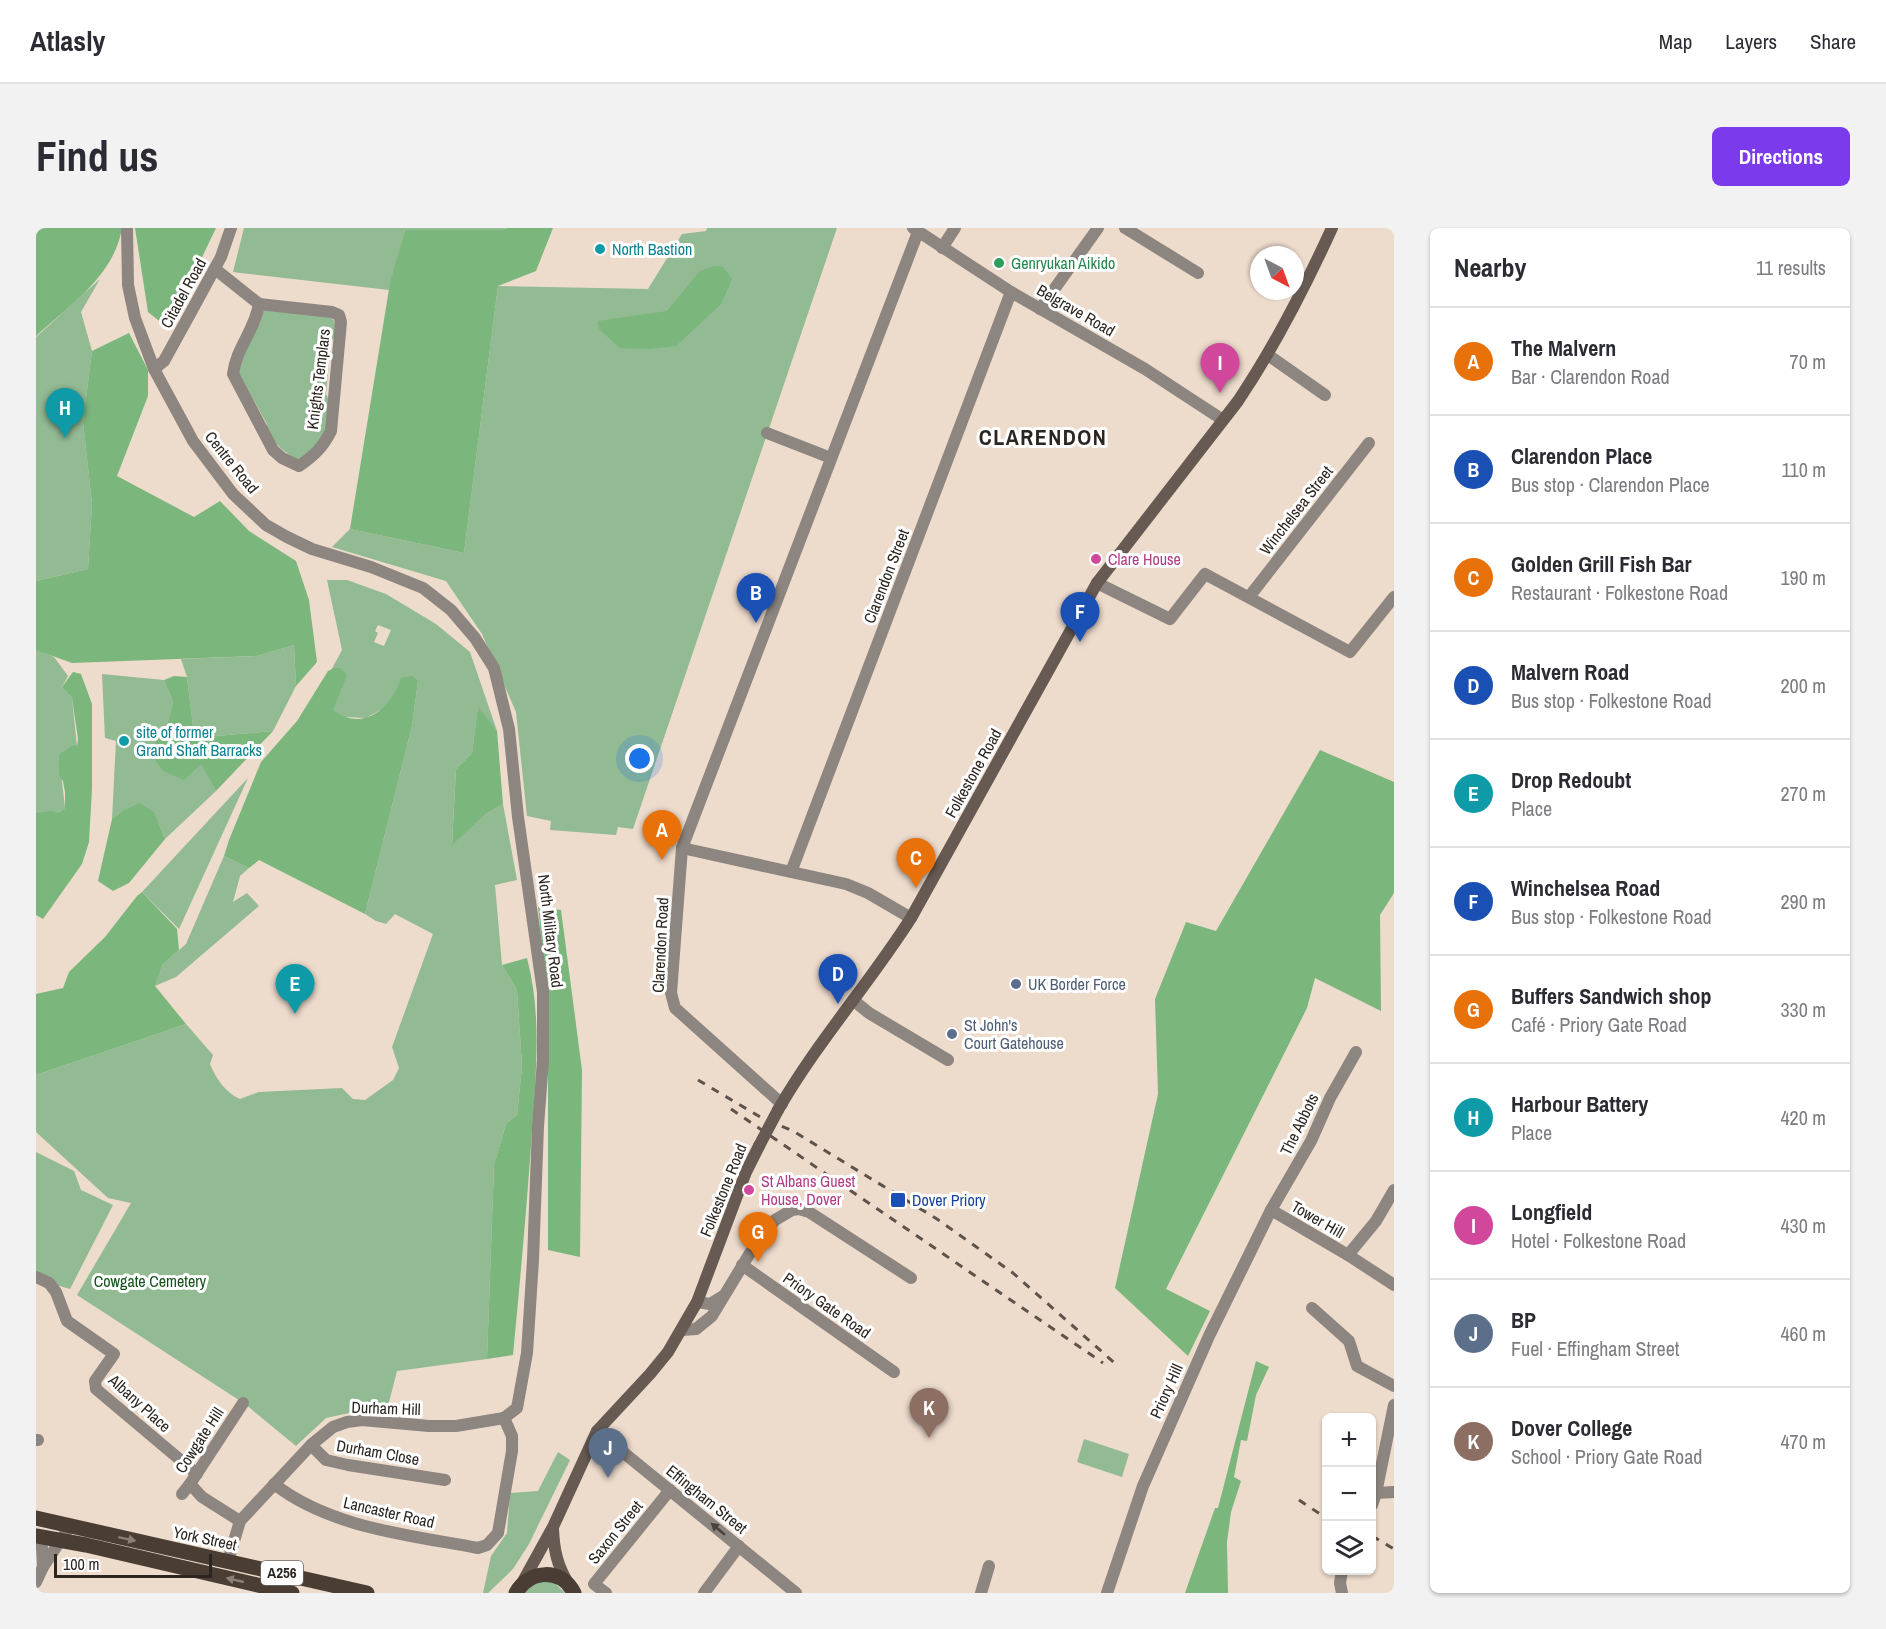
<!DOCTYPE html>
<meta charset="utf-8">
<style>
:root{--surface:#fff;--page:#f2f2f3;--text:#2b2b33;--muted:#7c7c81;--line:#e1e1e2;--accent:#7c3aed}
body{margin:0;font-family:"Archivo Narrow",sans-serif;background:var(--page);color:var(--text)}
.controls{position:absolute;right:18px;bottom:18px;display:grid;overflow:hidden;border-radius:9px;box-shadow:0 2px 4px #0004}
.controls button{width:54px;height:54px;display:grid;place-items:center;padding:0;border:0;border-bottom:2px solid var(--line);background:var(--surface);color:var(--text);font:30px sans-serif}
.compass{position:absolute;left:1214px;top:18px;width:54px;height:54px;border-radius:50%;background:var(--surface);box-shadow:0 2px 4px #0004;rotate:139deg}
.scale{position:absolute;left:18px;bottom:15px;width:158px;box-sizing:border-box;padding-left:6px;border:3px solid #2c2520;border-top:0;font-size:16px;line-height:21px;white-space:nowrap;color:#2c2520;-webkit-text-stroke:4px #fff;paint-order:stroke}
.you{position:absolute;left:604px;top:531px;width:21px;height:21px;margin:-15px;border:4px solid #fff;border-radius:50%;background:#1a73e8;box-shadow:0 0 0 9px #1a73e833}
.badge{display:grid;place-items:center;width:39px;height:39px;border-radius:50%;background:var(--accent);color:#fff;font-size:20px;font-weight:700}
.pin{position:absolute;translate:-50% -50px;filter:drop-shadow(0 2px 3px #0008)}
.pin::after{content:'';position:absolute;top:32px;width:21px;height:18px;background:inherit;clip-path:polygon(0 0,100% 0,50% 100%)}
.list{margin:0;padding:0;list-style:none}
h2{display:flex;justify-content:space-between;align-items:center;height:78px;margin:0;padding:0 24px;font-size:26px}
h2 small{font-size:20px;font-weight:400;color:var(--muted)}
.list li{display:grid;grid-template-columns:39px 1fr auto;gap:18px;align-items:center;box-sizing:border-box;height:108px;padding:0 24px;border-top:2px solid var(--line)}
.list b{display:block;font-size:22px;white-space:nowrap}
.list p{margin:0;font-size:20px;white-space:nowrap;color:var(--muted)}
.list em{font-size:20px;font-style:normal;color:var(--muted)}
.icon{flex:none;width:33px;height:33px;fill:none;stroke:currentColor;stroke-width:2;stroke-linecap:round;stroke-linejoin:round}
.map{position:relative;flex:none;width:1358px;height:1365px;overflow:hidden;border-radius:9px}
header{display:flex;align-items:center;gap:36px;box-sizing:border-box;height:84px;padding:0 30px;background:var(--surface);border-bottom:2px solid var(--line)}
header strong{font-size:28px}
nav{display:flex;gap:33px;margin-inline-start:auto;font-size:21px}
.intro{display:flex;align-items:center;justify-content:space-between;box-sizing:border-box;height:144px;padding:0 36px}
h1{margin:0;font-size:42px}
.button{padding:15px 27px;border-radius:9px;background:var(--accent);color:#fff;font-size:21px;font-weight:700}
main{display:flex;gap:36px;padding:0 36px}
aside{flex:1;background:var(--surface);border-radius:9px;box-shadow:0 2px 4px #0004}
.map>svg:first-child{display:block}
.green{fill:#92ba93;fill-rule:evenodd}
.forest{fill:#7bb67d}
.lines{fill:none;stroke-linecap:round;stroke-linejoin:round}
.minor{stroke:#8d857f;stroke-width:12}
.tertiary{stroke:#8d857f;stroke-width:12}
.secondary{stroke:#665a52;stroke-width:12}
.primary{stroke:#4a3d33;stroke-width:15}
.rail{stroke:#5d534b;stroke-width:3;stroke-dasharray:8 8;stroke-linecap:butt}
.secondary-bridge{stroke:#665a52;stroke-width:12}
.oneway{fill:#49423c}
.oneway2{fill:#89817a}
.culture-dot{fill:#0f9aa8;stroke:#fff;stroke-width:2}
.leisure-dot{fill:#2e9e5b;stroke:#fff;stroke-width:2}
.hotel-dot{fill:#d1479c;stroke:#fff;stroke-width:2}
.service-dot{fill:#5c6f8a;stroke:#fff;stroke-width:2}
.transit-dot{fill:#1a4fb4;stroke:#fff;stroke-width:2}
.labels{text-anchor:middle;stroke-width:6;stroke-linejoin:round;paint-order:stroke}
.shield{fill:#fff;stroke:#6b6663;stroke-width:1.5}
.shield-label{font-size:15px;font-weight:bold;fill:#2c2520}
.culture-label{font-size:16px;fill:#0d838f;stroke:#fff;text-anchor:start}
.leisure-label{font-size:16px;fill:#27864d;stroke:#fff;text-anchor:start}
.street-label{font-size:16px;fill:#2c2520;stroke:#fff}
.hotel-label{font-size:16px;fill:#b23c85;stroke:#fff;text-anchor:start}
.service-label{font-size:16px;fill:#4e5e75;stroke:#fff;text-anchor:start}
.transit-label{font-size:16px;fill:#164399;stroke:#fff;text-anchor:start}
.park-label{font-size:16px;fill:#15521c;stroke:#fff}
.district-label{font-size:22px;font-weight:bold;letter-spacing:1.5px;fill:#2c2520;stroke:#fff}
</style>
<header>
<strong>Atlasly</strong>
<nav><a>Map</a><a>Layers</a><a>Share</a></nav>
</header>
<div class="intro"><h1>Find us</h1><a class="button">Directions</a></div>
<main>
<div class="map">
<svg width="1358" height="1365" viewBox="0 0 1358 1365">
<rect width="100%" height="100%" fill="#eddbcc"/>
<!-- green -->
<g class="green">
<path d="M 208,0 L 469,0 L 469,2 L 369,2 L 353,62 L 197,44 Z"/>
<path d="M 671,0 L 801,0 L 597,601 L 582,599 L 580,607 L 514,602 L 515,593 L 491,588 L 480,484 L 446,406 L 410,353 L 296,319 L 314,301 L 428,325 L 462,58 L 612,61 L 646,6 L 670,3 Z"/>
<path d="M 64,51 L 45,84 L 56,123 L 47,194 L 56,276 L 52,341 L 0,353 L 0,109 Z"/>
<path d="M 224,81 L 292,87 C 301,94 301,98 300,109 L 295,112 L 290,166 C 297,176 294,203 286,213 C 281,221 270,227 263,232 C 248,225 239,215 229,203 L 231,196 L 207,153 L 201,150 L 202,136 Z"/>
<path d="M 291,352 L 311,352 L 350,366 L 400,396 L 434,424 L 461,503 L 442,480 L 436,525 L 420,541 L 416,616 L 450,586 L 467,576 L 481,652 L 459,657 L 466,737 L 481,762 L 486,839 L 481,887 L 470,896 L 458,937 L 451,1131 L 361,1143 L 350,1186 L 327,1182 L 290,1190 L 260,1218 L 209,1176 L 41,1067 L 95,975 L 72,970 L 0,904 L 0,847 L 150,796 L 177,827 L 174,836 C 180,851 190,865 204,871 L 223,864 L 306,860 L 317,871 L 329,872 L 357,852 L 363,840 L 356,819 L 397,706 L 359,686 L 350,696 L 340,693 L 329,686 L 376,498 L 382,453 L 361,464 L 348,480 L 330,490 L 307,489 L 278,474 L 306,422 ZM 342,397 L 355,402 L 348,418 L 338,414 L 342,405 L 339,403 Z"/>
<path d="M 258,417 L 260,458 L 237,503 L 168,509 L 157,498 L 151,449 L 145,431 L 221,428 Z"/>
<path d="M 0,421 L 18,429 L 32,448 L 26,459 L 36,470 L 41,519 L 23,527 L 29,580 L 22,585 L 0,589 Z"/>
<path d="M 66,446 L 128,452 L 137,474 L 129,504 L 164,533 L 180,563 L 129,611 L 119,585 L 86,583 L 76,591 L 80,513 L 69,510 Z"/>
<path d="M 212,550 L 143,701 L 106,664 Z"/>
<path d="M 188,628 L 213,640 L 204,648 L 197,674 L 211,665 L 223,678 L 140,749 L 119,758 L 127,736 L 150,716 Z"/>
<path d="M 0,924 L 38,943 L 45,962 L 77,977 L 34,1061 L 0,1051 Z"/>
<path d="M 1048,1211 L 1093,1226 L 1086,1249 L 1041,1234 Z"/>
<path d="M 522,1224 L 534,1232 L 493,1316 L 477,1341 L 452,1365 L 447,1365 L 455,1328 L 471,1305 L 474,1265 L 502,1263 Z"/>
<path d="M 500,1354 L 518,1354 L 529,1365 L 487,1365 Z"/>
</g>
<!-- forest -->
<g class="forest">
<path d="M 0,0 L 86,0 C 78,48 34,77 0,108 Z"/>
<path d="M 99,0 L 180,0 L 132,100 L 112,84 Z"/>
<path d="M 470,0 L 517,0 L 500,43 L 462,58 L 428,325 L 314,301 L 354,55 L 369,2 L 468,2 Z"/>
<path d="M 678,38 L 687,39 L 696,51 L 685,76 L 640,118 L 612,121 L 584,120 L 563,101 L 562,93 L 631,83 L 664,43 Z"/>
<path d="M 93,105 L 112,142 L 112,168 L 81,248 L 158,289 L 184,273 L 213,303 L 260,333 L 273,372 L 281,434 L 260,458 L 258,417 L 221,428 L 36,435 L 0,422 L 0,353 L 52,341 L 56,276 L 47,194 L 56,123 Z"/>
<path d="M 298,440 L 304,440 L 311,447 L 297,482 C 327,505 356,480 365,450 L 377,448 L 382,453 L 376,498 L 329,686 L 223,632 L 213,640 L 188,628 L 193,612 L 225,534 L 261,493 L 292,443 Z"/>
<path d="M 37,444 L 45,446 L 56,476 L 56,561 L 53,614 L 46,636 L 7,691 L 0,687 L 0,585 L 15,583 L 22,585 L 29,580 L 29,564 L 27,553 L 23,547 L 23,527 L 37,517 L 41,518 L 42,511 L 36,470 L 26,459 Z"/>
<path d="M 138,448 L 151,449 L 157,498 L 168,509 L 237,503 L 180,563 L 165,536 L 148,552 L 127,543 L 113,523 L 129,504 L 137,474 L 128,452 Z"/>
<path d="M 442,479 L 461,503 L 467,576 L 450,586 L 416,617 L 420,541 L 436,525 Z"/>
<path d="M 1284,522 L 1358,554 L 1358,665 L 1344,687 L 1345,783 L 1279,750 L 1271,780 L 1130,1061 L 1174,1083 L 1152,1128 L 1079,1060 L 1122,866 L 1119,771 L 1150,694 L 1180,703 Z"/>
<path d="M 104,575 L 119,585 L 129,611 L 93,655 L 77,663 L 62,653 L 76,591 L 86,583 Z"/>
<path d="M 106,664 L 141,701 L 143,722 L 127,736 L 119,758 L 150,796 L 0,847 L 0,766 L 27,760 L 33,744 L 69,709 L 101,668 Z"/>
<path d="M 502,679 L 525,682 L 546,842 L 544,1029 L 512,1022 L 512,774 Z"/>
<path d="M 491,730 C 506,787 500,845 496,903 C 491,978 484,1053 477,1127 L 451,1131 L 458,937 L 470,896 L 481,887 L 486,839 L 481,762 L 466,737 Z"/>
<path d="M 1220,1133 L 1233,1139 L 1220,1167 L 1211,1213 L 1205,1212 L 1198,1249 L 1205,1253 L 1195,1284 L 1191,1314 L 1192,1365 L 1149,1365 L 1179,1280 L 1182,1280 Z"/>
</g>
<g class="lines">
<!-- minor -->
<g class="minor">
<path d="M 877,0 L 975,64 L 1109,141 L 1187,192"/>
<path d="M 1089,0 L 1162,45"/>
<path d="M 906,20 L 919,0"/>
<path d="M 179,41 L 223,76 L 296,84 L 303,87 L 305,94 L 295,203 C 287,219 278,228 263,238 L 246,230 L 237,222 L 197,146 C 200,120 219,102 223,76"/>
<path d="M 1004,81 L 1062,0"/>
<path d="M 1232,127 L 1289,167"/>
<path d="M 118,141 L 128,133 L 155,84 L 185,29 L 195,0"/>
<path d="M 731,205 L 795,230"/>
<path d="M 1061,355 L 1134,391 L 1169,346 L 1314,424 L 1358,369"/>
<path d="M 1213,369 L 1333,215"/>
<path d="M 646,620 L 810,656 L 832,665 L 875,690"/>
<path d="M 755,644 L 975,64"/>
<path d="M 817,772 L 833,785 L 912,832"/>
<path d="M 746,876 L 639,780 L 635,765 L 646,620 L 882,4"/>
<path d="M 1235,982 L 1312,1027 L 1358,1057"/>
<path d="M 1312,1027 L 1340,993 L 1358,962"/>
<path d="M 706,1037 L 858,1144"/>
<path d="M 0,1049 L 13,1055 L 20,1064 L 31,1093 L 78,1126 L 59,1153 L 60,1161 L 161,1246"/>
<path d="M 661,1074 L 674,1076 L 687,1068"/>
<path d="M 1276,1080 L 1313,1113 L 1321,1138 L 1358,1158"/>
<path d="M 646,1102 L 660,1101 L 676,1088 L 714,1025 L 739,992 L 756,982 L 763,981 L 773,984 L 875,1050"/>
<path d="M 561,1203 L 760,1365"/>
<path d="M 0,1212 L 2,1212"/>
<path d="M 275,1217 L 290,1232 L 312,1237 L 409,1252"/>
<path d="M 154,1256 L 166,1269 L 204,1293"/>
<path d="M 238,1256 C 295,1300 373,1307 442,1320 L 451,1317 L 462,1305 L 476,1223 L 476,1208 L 468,1190"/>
<path d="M 1340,1265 L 1358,1264"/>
<path d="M 146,1266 L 154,1256 L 207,1175"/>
<path d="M 570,1365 L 558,1356 L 634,1262"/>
<path d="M 668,1365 L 703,1318"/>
<path d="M 945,1365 L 953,1338"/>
<path d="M 1071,1365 L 1107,1258 L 1173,1108 L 1235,982 L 1275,913 L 1294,870 L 1320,824"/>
</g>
<!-- tertiary -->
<g class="tertiary">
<path d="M 91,0 L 92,57 L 99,90 L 118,141 L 157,213 L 197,266 L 230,297 L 251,309 L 276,321 L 335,339 L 387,360 L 415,382 L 439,410 L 458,440 L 473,501 L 482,589 L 507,764 L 507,832 L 502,898 L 497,1032 L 491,1125 L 481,1180 L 468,1190 L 420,1198 L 393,1198 L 326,1192 L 311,1194 L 297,1199 L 275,1217 L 204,1293 L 192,1333"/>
<path d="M 1336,1277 L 1340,1265 L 1358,1177"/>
<path d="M 0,1308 L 6,1320 L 7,1339"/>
<path d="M 0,1354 L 7,1339 L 34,1298"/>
<path d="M 1306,1365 L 1304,1355 L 1306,1342"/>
</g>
<!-- secondary -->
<g class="secondary">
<path d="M 742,882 C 781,814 833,756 875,690 L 1061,355 L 1202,173 C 1239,118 1269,59 1296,0"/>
<path d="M 517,1301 C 518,1322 521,1337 532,1355"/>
<path d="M 485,1357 L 517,1299 L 561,1203 L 614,1146 L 632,1124 L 661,1074 L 710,944 L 723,918"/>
</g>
<!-- primary -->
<g class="primary">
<path d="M 0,1290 L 331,1365"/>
<path d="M 0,1308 L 50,1317 L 256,1365"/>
<path d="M 480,1365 C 493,1341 526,1340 538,1365"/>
</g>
<!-- rail -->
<g class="rail">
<path d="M 662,852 L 726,890 L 757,903 L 901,991 L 977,1045 L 1082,1138"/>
<path d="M 695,881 L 1067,1135"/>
<path d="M 1263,1272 L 1290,1290"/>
<path d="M 1336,1308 L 1358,1321"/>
</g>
<!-- secondary-bridge -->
<path class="secondary-bridge" d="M 723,918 L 742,882"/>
</g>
<!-- one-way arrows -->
<defs><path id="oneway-solid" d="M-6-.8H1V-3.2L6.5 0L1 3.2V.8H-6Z" transform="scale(1.5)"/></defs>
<use class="oneway" href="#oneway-solid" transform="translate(682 1301) rotate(-140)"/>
<g class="oneway2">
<use href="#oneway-solid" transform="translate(91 1311) rotate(12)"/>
<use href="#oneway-solid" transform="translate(199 1352) rotate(-167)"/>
</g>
<!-- markers -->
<g class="culture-dot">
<circle cx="564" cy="21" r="6"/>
<circle cx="88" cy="513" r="6"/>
</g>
<circle class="leisure-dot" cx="963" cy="35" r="6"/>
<g class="hotel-dot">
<circle cx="1060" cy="331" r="6"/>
<circle cx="713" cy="962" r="6"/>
</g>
<g class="service-dot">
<circle cx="980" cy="756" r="6"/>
<circle cx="916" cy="806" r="6"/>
</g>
<rect class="transit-dot" x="854" y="964" width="16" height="16" rx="3"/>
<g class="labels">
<!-- shield labels -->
<rect class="shield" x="225" y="1333" width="42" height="24" rx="4.5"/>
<g class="shield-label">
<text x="246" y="1350">A256</text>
</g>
<!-- culture labels -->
<g class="culture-label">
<text x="576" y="27">North Bastion</text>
<text x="100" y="510">site of former<tspan x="100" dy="18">Grand Shaft Barracks</tspan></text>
</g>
<!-- leisure labels -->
<g class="leisure-label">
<text x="975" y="41">Genryukan Aikido</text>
</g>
<!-- street labels -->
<g class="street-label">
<text transform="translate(147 65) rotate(-61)" y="6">Citadel Road</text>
<text transform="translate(1040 82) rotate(30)" y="6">Belgrave Road</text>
<text transform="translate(282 151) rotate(-83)" y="6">Knights Templars</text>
<text transform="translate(196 234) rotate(51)" y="6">Centre Road</text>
<text transform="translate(1260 282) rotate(-52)" y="6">Winchelsea Street</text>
<text transform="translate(850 348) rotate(-69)" y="6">Clarendon Street</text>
<text transform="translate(937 545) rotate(-61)" y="6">Folkestone Road</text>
<text transform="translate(515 703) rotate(83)" y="6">North Military Road</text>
<text transform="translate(624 717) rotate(-87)" y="6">Clarendon Road</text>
<text transform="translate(1263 896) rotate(-64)" y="6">The Abbots</text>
<text transform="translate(687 962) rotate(-68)" y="6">Folkestone Road</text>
<text transform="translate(1282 991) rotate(30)" y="6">Tower Hill</text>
<text transform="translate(791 1077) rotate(35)" y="6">Priory Gate Road</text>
<text transform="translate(1130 1163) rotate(-66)" y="6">Priory Hill</text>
<text transform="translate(104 1175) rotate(42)" y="6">Albany Place</text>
<text transform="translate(350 1180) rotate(2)" y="6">Durham Hill</text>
<text transform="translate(163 1212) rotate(-57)" y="6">Cowgate Hill</text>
<text transform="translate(342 1224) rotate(10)" y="6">Durham Close</text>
<text transform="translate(671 1271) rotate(39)" y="6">Effingham Street</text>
<text transform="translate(353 1284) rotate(13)" y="6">Lancaster Road</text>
<text transform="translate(579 1304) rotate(-51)" y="6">Saxon Street</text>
<text transform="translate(169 1310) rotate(12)" y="6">York Street</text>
</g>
<!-- hotel labels -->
<g class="hotel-label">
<text x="1072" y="337">Clare House</text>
<text x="725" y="959">St Albans Guest<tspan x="725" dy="18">House, Dover</tspan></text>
</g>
<!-- service labels -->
<g class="service-label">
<text x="992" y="762">UK Border Force</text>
<text x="928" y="803">St John's<tspan x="928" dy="18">Court Gatehouse</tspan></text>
</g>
<!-- transit labels -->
<g class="transit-label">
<text x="876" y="978">Dover Priory</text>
</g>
<!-- park labels -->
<g class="park-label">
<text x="114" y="1059">Cowgate Cemetery</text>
</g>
<!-- district labels -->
<g class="district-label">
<text x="1007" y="217">CLARENDON</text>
</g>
</g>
</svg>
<div class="controls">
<button>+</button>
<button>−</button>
<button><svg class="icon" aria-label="layers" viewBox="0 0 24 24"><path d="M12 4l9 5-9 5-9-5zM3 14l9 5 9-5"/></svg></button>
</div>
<svg class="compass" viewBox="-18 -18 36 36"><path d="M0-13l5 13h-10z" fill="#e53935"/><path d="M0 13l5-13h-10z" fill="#7c7c81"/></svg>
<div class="scale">100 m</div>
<div class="you"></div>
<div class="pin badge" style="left:626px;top:632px;background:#e8710a">A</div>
<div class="pin badge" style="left:720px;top:395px;background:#1a4fb4">B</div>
<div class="pin badge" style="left:880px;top:660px;background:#e8710a">C</div>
<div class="pin badge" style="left:802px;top:776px;background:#1a4fb4">D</div>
<div class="pin badge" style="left:259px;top:786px;background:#0f9aa8">E</div>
<div class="pin badge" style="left:1044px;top:414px;background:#1a4fb4">F</div>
<div class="pin badge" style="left:722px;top:1034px;background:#e8710a">G</div>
<div class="pin badge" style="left:29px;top:210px;background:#0f9aa8">H</div>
<div class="pin badge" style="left:1184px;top:165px;background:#d1479c">I</div>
<div class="pin badge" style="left:572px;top:1250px;background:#5c6f8a">J</div>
<div class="pin badge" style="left:893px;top:1210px;background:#8d6e63">K</div>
</div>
<aside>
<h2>Nearby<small>11 results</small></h2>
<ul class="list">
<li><span class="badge" style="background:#e8710a">A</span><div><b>The Malvern</b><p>Bar · Clarendon Road</p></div><em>70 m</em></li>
<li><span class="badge" style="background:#1a4fb4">B</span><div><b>Clarendon Place</b><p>Bus stop · Clarendon Place</p></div><em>110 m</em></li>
<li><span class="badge" style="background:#e8710a">C</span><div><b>Golden Grill Fish Bar</b><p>Restaurant · Folkestone Road</p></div><em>190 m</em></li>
<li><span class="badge" style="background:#1a4fb4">D</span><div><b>Malvern Road</b><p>Bus stop · Folkestone Road</p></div><em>200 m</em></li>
<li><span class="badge" style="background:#0f9aa8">E</span><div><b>Drop Redoubt</b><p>Place</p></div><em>270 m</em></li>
<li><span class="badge" style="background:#1a4fb4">F</span><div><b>Winchelsea Road</b><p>Bus stop · Folkestone Road</p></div><em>290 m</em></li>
<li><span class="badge" style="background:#e8710a">G</span><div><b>Buffers Sandwich shop</b><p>Café · Priory Gate Road</p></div><em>330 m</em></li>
<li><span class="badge" style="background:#0f9aa8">H</span><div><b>Harbour Battery</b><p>Place</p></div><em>420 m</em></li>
<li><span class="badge" style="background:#d1479c">I</span><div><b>Longfield</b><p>Hotel · Folkestone Road</p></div><em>430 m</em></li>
<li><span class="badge" style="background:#5c6f8a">J</span><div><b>BP</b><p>Fuel · Effingham Street</p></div><em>460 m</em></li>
<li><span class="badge" style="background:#8d6e63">K</span><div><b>Dover College</b><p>School · Priory Gate Road</p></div><em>470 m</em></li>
</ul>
</aside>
</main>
